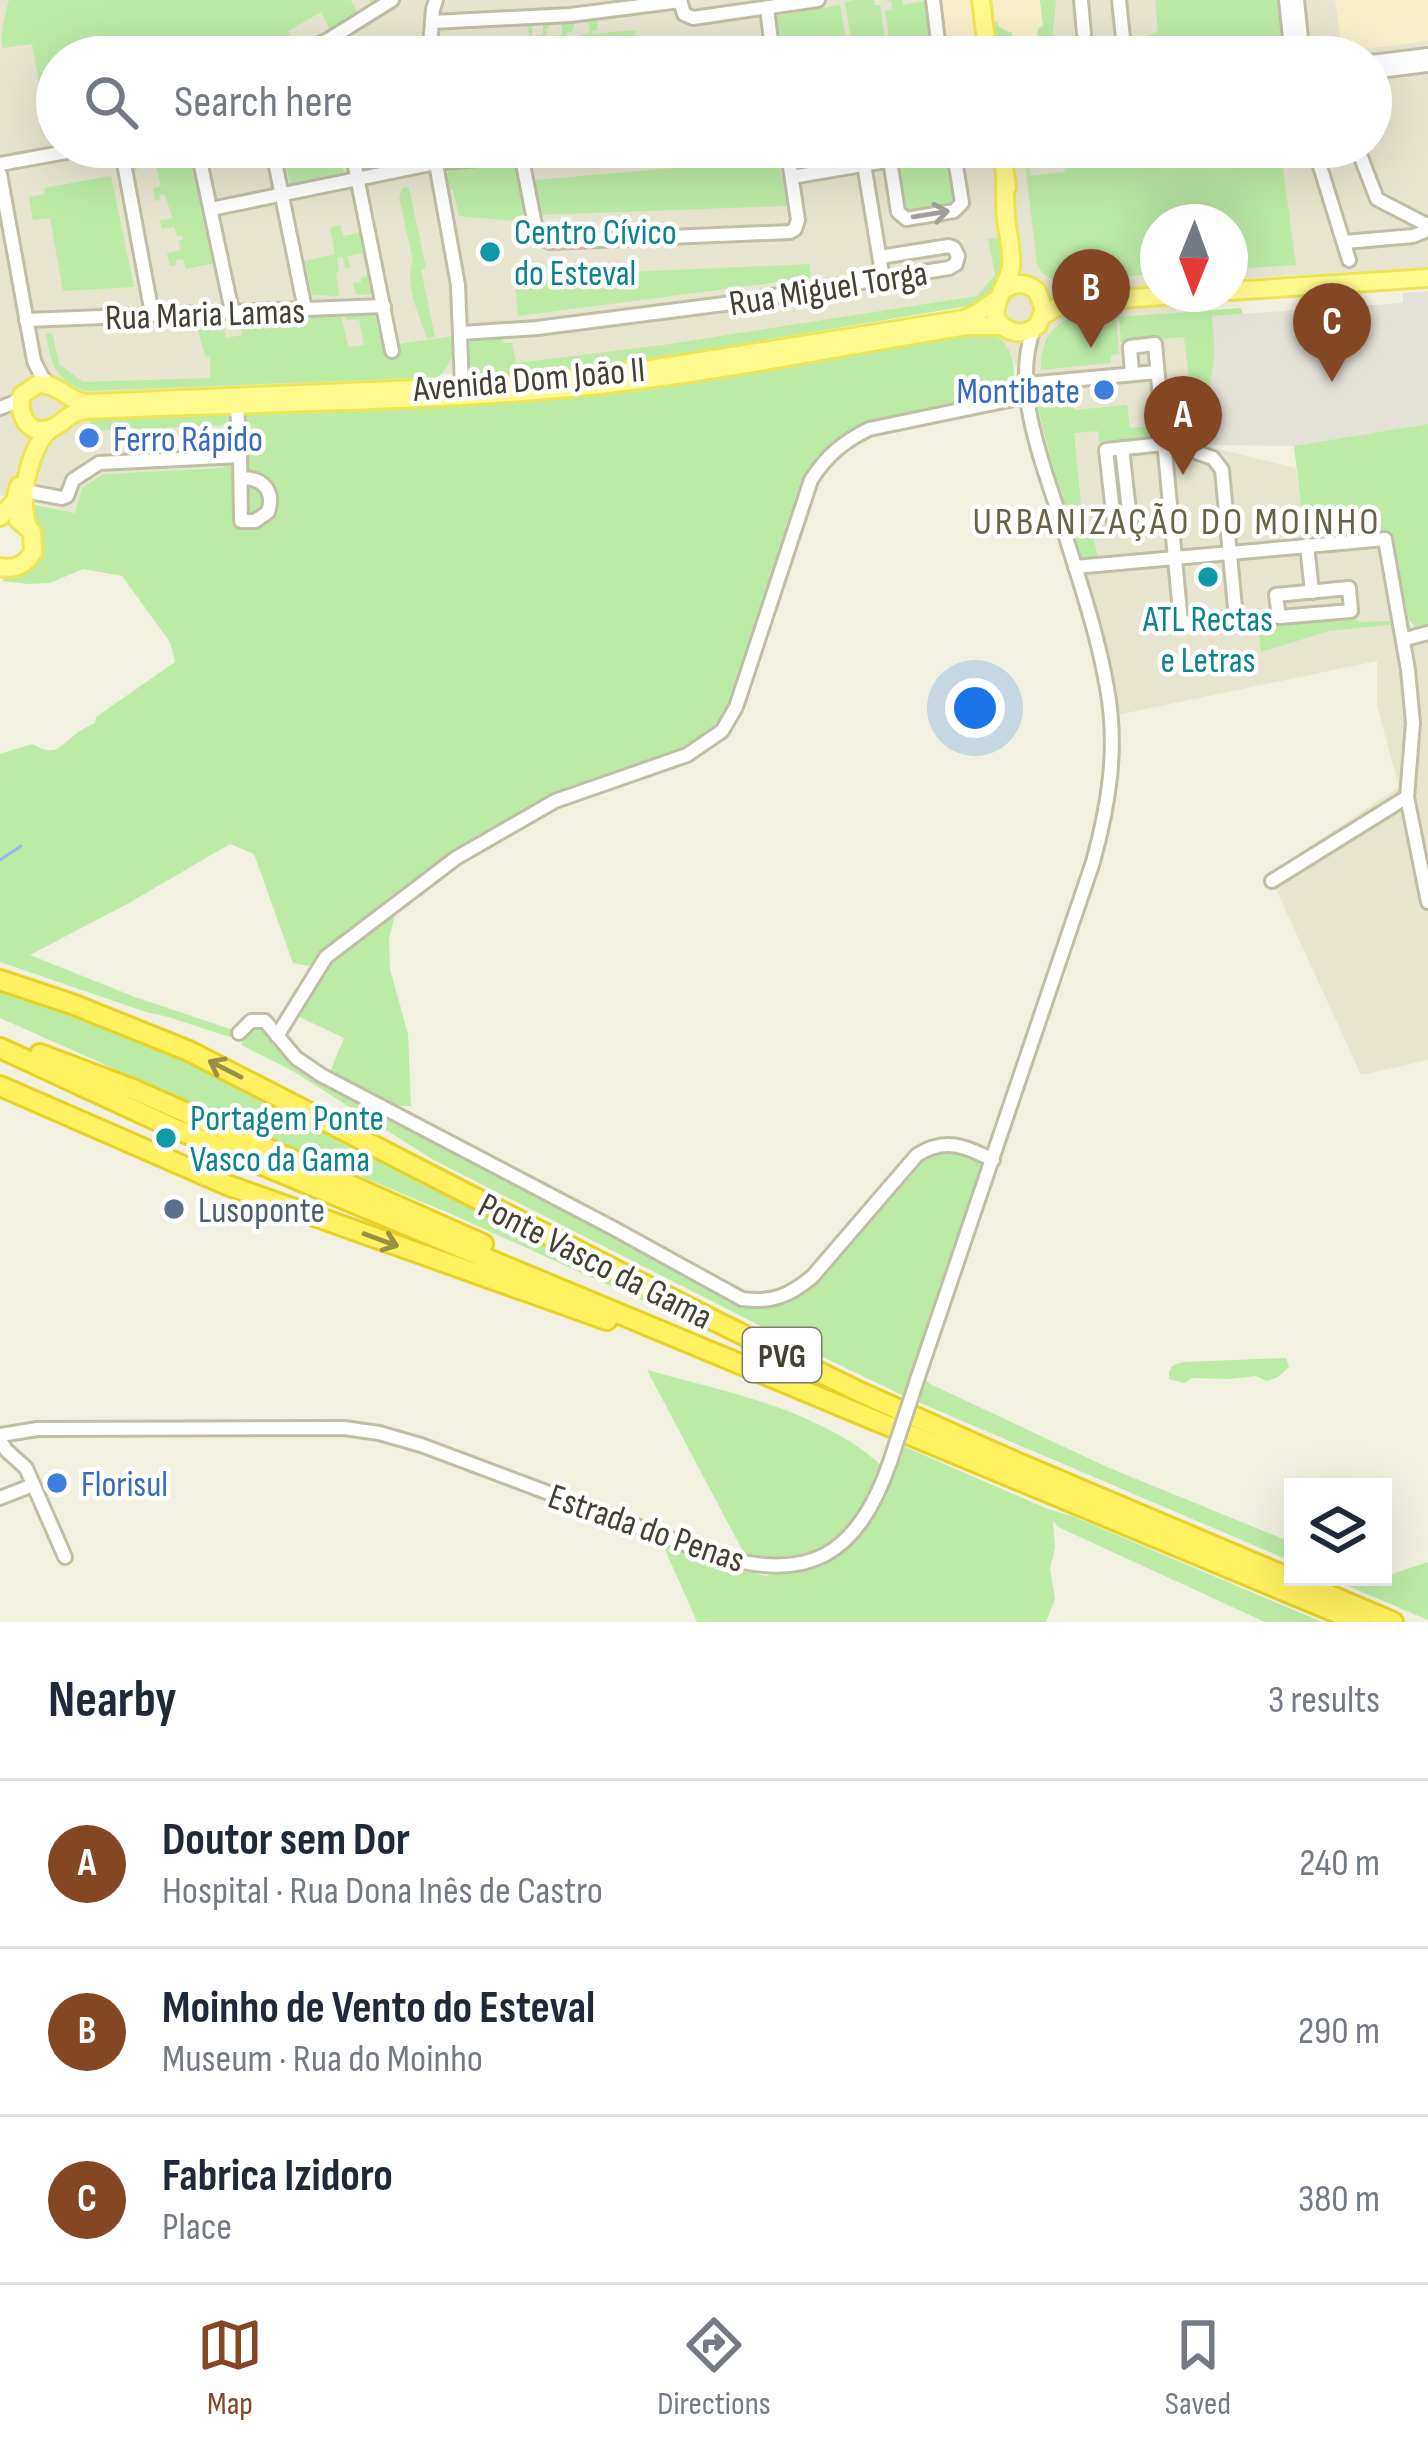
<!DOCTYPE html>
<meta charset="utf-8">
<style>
:root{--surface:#fff;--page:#f2f2f3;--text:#1f2937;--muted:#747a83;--line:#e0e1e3;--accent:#844723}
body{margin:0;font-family:"Sofia Sans Condensed",sans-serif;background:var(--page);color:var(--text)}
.controls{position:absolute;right:36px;bottom:36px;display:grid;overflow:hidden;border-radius:0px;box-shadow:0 12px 48px #0002}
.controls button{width:108px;height:108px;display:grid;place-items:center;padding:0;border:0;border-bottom:3px solid var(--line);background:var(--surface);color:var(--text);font:60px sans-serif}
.compass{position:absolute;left:1140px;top:204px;width:108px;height:108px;border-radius:50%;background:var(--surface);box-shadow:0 12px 48px #0002;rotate:181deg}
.you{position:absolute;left:975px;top:708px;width:42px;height:42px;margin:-30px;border:9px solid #fff;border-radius:50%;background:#1a73e8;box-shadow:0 0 0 18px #1a73e833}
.badge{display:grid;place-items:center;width:78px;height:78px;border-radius:50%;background:var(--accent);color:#fff;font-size:39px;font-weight:700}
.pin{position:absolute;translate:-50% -99px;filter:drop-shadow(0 3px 6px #0008)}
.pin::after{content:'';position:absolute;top:63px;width:42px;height:36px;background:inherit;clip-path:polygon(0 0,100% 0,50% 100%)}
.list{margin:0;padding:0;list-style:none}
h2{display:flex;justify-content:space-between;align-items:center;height:156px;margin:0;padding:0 48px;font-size:51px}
h2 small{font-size:39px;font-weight:400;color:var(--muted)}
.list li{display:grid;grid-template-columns:78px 1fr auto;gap:36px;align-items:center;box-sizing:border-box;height:168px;padding:0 48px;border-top:3px solid var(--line)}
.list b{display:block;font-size:45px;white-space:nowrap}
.list p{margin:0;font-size:39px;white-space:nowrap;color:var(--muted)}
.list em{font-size:39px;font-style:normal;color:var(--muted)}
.icon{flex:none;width:66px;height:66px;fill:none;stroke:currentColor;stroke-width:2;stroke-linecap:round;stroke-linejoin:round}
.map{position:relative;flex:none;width:1428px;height:1622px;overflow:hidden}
.search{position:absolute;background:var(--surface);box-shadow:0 12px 48px #0002;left:36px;right:36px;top:36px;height:132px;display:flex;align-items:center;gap:30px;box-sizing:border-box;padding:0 42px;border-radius:66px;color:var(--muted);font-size:45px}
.sheet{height:660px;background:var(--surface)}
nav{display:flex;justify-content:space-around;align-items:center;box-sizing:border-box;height:168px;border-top:3px solid var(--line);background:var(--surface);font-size:33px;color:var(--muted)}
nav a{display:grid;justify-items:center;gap:6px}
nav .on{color:var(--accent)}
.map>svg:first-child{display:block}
.residential{fill:#e7e5cf;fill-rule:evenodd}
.commercial{fill:#f7efc9}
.industrial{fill:#e4e1d7}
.green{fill:#bbeba5}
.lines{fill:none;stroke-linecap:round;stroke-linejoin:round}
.stream{stroke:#96b8f6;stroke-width:3}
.minor-casing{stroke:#c1bea6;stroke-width:18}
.major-casing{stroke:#eee554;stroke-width:22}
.highway-casing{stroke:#ead123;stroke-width:24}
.minor{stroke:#fff;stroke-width:12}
.major{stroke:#fffa8d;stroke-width:16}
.highway{stroke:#fff15f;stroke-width:18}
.minor-bridge-casing{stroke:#c1bea6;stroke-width:18;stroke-linecap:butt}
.minor-bridge{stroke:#fff;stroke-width:12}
.oneway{stroke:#a2a098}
.oneway2{stroke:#989046}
.culture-dot{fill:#0f9aa8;stroke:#fff;stroke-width:4.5}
.shop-dot{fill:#3f7fe0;stroke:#fff;stroke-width:4.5}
.service-dot{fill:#5c6f8a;stroke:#fff;stroke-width:4.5}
.labels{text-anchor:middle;stroke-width:9;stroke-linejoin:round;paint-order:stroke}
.shield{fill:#fff;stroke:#7c7a70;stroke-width:3}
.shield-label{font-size:33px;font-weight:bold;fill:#444132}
.culture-label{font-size:36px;fill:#0d838f;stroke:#fff;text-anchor:start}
.street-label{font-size:36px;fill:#444132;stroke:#fff}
.shop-label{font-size:36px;fill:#366cbe;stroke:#fff;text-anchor:start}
.service-label{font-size:36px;fill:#4e5e75;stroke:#fff;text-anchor:start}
.neighbourhood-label{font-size:39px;letter-spacing:3px;fill:#686248;stroke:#fff}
</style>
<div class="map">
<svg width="1428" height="1622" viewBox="0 0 1428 1622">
<rect width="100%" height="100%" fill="#f2f1e1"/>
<!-- residential -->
<path class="residential" d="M 0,0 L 1428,0 L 1428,267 L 1230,279 L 1230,222 L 1158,222 L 1158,294 L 1189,294 L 1202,445 L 1296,468 L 1304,529 L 1377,521 L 1389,531 L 1414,638 L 1428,638 L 1428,1060 L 1361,1075 L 1269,874 L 1399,787 L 1377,706 L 1377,661 L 1117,715 L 1107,664 L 1047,464 L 1031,392 L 977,298 L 644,351 L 479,371 L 244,391 L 249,468 L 237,468 L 224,463 L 225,468 L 103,474 L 82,489 L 75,513 L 0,495 ZM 57,57 L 1371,57 L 1371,147 L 57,147 Z"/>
<!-- commercial -->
<g class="commercial">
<path d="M 938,0 L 973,0 L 980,57 L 944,57 Z"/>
<path d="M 991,0 L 1040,0 L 1044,25 L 1038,30 L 1038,38 L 1013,42 L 1011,33 L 999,27 L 997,20 L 994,23 Z"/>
<path d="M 1335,0 L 1428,0 L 1428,41 L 1342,52 Z"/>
</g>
<!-- industrial -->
<path class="industrial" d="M 1428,291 L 1428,424 L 1300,446 L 1202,445 L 1215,353 L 1212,316 L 1403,303 L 1403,293 Z"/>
<!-- green -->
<g class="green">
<path d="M 9,0 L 351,0 L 357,12 L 371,4 L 369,0 L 375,0 L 376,3 L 330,30 L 321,12 L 288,31 L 296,47 L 293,51 L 282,57 L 57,57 L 57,143 L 50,145 L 32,44 L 2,48 C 0,32 5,16 9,0 Z"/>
<path d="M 854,0 L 874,0 L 875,5 L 880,5 L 886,46 L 853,51 L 845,2 Z"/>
<path d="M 884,0 L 902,0 L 903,5 L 927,0 L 933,46 L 891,51 L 885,11 L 892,9 L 891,1 Z"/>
<path d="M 1040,0 L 1056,0 L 1052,40 L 1054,57 L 1001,57 C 995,49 993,31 997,21 L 999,27 L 1012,33 L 1013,42 L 1037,38 L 1038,29 L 1043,25 Z"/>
<path d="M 1155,0 L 1282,0 L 1287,47 L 1284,48 L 1285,57 L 1198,57 L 1197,53 L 1142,57 L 1141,39 L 1158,31 Z"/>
<path d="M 840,5 L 849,57 L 783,57 L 776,16 Z"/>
<path d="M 597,16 L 598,30 L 592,31 L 592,34 L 635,30 L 637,57 L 587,57 L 585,44 L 573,44 L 578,41 L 578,35 L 590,33 L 588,20 L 575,21 L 572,32 L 567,32 L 567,37 L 551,39 L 551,36 L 562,35 L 562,23 L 549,23 L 549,28 L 546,29 L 547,39 L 536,40 L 536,36 L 543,35 L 543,23 L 532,24 L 532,41 L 525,41 L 524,37 L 529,36 L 528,25 L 518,25 Z"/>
<path d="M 130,147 L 190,147 L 215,263 L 186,269 L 183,259 L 176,260 L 177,265 L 170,266 L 167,253 L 181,250 L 178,241 L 182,240 L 182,236 L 177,236 L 174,227 L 162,229 L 160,220 L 172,218 L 165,194 L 159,195 L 160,200 L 155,201 L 153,188 L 161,186 L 153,154 L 148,155 L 151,167 L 148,168 L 145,151 L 135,152 L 137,170 L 134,170 Z"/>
<path d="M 281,147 L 339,147 L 344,175 L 291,186 Z"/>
<path d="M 1023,147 L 1027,147 L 1031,176 L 1065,172 L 1064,163 L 1122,157 L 1122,147 L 1280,147 L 1296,265 L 1230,269 L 1230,222 L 1158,222 L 1158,274 L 1054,281 L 1043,274 L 1037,264 Z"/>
<path d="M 951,154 L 958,205 L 902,214 L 895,163 Z"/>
<path d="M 778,159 L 788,206 L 538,215 L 535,180 Z"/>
<path d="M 511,162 L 517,166 L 527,222 L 459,216 L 453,190 L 446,187 L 445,178 L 451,167 Z"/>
<path d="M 111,176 L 134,287 L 63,291 L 50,218 L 33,220 L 29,197 L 45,194 L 44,188 Z"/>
<path d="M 403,187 L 409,188 L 426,268 L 421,270 L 435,337 L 427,339 C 421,317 403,285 413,261 L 399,197 Z"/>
<path d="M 340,225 L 343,236 L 363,232 L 373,294 L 356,295 L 353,283 L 361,282 L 361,278 L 368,276 L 362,253 L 348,256 L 350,267 L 345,268 L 343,257 L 337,258 L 339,272 L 336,273 L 339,296 L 312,295 L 305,261 L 335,254 L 330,228 Z"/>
<path d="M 988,238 L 1001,239 C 1005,268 997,288 974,305 L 663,357 L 585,367 L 482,375 L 470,364 L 469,342 L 472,340 L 502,338 L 503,343 L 512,343 L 516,363 L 663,345 L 977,296 L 995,275 Z"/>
<path d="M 810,264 L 810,278 L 518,316 L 515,280 L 518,277 Z"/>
<path d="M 1241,308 L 1243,314 L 1212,316 L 1215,353 L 1202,445 L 1178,444 L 1177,431 L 1195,429 L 1184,337 L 1121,342 L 1119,317 Z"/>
<path d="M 341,314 L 348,347 L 364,345 L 359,319 L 346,320 L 345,314 L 375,316 L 385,358 L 400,356 L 399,344 L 454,336 C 455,356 450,364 438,377 L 88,391 C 56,383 50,363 46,333 L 51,333 L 53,335 L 59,364 L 83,382 L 210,378 L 210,357 L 205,356 L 195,319 L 223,318 L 226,338 L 242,335 L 240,318 Z"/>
<path d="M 1086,314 L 1116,317 L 1119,354 L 1111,355 L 1111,363 L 1041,370 C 1040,338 1054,319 1086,314 Z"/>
<path d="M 976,333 L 993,333 C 1016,349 1014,367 1014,393 L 999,395 L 997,408 L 869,429 L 845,440 L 811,480 L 736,707 L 706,745 L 555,801 L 456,858 L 398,904 L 389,938 L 390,969 L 408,1034 L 411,1106 L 390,1106 L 330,1072 L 344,1038 L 291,1013 L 323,958 L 309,966 L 293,963 L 254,854 L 230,844 L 127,904 L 30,955 L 135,997 L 233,1030 L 230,1037 L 168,1017 L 146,1012 L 0,962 L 0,754 L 32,744 C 57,757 58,748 77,733 C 82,729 89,726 95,723 L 96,717 L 175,662 L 170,642 L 122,576 L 83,569 L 50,583 L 28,584 L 3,581 L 7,568 L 28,559 L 22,502 L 75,513 L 82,488 L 103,474 L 224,468 L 224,462 L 232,462 L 237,468 L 248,468 L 244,408 Z"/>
<path d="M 1072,392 L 1074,410 L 1127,405 L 1130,428 L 1149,426 L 1149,438 L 1099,442 L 1098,431 L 1074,433 L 1084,534 L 1093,534 L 1098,560 L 1085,562 L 1077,558 L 1035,397 Z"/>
<path d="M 226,409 L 233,416 L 235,425 L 90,431 L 90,415 Z"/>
<path d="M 1428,424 L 1428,627 L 1415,627 L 1409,620 L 1389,532 L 1378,533 L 1377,521 L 1304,530 L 1294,446 Z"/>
<path d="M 1353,617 L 1360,622 L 1390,621 L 1396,617 L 1397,624 L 1329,631 L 1261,652 L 1259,633 L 1268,632 L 1268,624 Z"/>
<path d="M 0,986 L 148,1038 L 757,1349 L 750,1349 L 451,1214 L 170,1097 L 97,1061 L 0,1018 Z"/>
<path d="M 260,1024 L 293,1060 L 729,1298 L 765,1308 L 804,1292 L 927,1158 C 950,1149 960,1150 981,1163 L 981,1183 L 918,1377 L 911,1375 L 904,1396 L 798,1345 L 432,1159 L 291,1070 L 241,1045 L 248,1026 Z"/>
<path d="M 1286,1358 L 1289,1367 L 1278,1377 L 1267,1381 L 1256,1376 L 1228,1379 L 1192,1378 L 1184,1383 L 1169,1379 L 1169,1372 L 1172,1366 L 1183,1362 Z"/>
<path d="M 647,1370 C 726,1392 819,1409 881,1465 C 854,1531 826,1570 748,1561 Z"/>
<path d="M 925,1379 L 930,1384 L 1107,1467 L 1293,1543 L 1293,1562 L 918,1402 Z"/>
<path d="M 903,1446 L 1048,1509 L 1072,1516 L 1322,1622 L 1265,1622 L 1058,1527 L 1053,1521 L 1055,1548 L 1050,1569 L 1055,1599 L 1046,1622 L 697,1622 L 663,1545 L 713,1562 L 766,1576 L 827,1563 L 870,1522 Z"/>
<path d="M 1428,1562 L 1428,1620 L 1327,1577 L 1383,1577 Z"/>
</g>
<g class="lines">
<!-- stream -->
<path class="stream" d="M 0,860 L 21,846"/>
<!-- minor casing -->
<g class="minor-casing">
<g id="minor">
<path d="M 680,0 L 684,14 L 693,18 L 818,0"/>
<path d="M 933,0 L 940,57"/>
<path d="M 1081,0 L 1084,34"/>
<path d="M 1119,0 L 1125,57"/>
<path d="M 1286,0 L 1292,57"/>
<path d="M 1297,0 L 1303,57"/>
<path d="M 767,8 L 772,49 L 769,57"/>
<path d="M 432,22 L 570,15 L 680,1"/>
<path d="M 292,57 L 328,40 L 392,0"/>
<path d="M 429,57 L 433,9 L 436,0"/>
<path d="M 1371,62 L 1428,55"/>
<path d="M 1371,72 L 1428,65"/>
<path d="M 121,147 L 152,314"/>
<path d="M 197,147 L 232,311"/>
<path d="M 272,147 L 305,309"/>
<path d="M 351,147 L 392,351"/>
<path d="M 433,147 L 458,285 L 462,387"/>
<path d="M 1314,147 L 1349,260"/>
<path d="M 1357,147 L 1377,199 L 1427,225"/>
<path d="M 1072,153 L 1077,149 L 1090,147"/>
<path d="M 521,154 L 537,235 L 550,242 L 790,232 L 795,229 L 798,220 L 787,147"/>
<path d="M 890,160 L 898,212 L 906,219 L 954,211 L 962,203 L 953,147"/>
<path d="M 0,164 L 94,147"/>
<path d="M 864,164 L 883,279"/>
<path d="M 0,174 L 34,361 L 42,377 L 50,385"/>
<path d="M 792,177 L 968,147"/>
<path d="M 211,209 L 435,163 L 604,147"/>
<path d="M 1345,242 L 1413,236 L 1423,232 L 1428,224"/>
<path d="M 26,320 L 384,306"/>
<path d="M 461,333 L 537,328 L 724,304 L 949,268 L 956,264 L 958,256 L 954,248 L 949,246 L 880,257"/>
<path d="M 1132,374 L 1130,347 L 1155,344 L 1181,623 L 1236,618 L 1222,470 L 1213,458 L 1198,453"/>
<path d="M 1027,384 L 1157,372"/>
<path d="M 0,408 L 15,402 L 23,395"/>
<path d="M 1122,448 L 1130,520 L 1114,522 L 1106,450 L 1163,444"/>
<path d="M 240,456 L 241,521 L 255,521 L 268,512 C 275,491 263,478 242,478"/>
<path d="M 25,491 L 62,498 L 67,496 L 73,480 L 99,463 L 240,456 L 237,405"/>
<path d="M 1307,545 L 1312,592"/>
<path d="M 1075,567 L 1385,539 L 1408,670 L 1413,723 L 1407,797 L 1428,902"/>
<path d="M 1349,588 L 1351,611 L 1279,617 L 1276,595 Z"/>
<path d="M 1405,639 L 1428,633"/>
<path d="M 1272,881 L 1407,797"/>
<path d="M 239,1033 L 251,1021 L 265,1021 L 296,1058 L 321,1075 L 613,1228 L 742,1299 C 772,1303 789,1296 812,1277 L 917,1155 C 945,1137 965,1146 993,1160"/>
<path d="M 277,1036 L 326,957 L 456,858 L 555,801 L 687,755 L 722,731 L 736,707 L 811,480 C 827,455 843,442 869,429 L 1028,396"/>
<path d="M 918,1377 L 1093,862 C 1109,804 1118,748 1107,688 C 1097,630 1077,574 1060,518 C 1042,460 1011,388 1034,328"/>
<path d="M 0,1435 L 37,1429 L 344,1428 L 379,1433 L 421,1445 L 711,1554 C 808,1584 857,1557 890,1462"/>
<path d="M 0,1440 L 6,1450 L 26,1468 L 65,1557"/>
<path d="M 0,1498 L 33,1485"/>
</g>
</g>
<!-- major casing -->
<g class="major-casing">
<g id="major">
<path d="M 981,0 L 988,57"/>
<path d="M 1001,147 L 1007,187"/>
<path d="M 1230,291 L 1428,278"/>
<path d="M 1001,292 C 1013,282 1025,281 1037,291 L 1044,309 L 1038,325 C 1030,331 1022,335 1012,331 C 976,319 1010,286 1011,266 C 1012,251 1008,234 1006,219 C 1005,206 1005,194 1005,181"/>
<path d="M 996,300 L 978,313 L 964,319 L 651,369 L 547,381 L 462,387 L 90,403 C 64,401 62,384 38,384 L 22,395 C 18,413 26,435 49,429 C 65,425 64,413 86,410 C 257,402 428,403 598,385 C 722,372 845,345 968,326 L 1002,326"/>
<path d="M 1043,315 L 1059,306 L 1076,302 L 1190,294"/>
<path d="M 0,517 L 15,501 L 19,486"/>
<path d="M 28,526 C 17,499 30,447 51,428"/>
<path d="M 0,567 C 15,570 25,565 33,552 L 32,532 L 18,520"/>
</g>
</g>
<!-- highway casing -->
<g class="highway-casing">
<g id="highway">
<path d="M 0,980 L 72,1004 L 189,1051 L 717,1322 L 862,1393 L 1002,1456 L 1393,1622"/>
<path d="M 0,1048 L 171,1127 L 1359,1622"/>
<path d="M 40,1054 L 135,1090 L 483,1244"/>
<path d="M 0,1086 L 227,1185 L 607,1320"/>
</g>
</g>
<!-- minor -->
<use href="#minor" class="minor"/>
<!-- major -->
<use href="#major" class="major"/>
<!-- highway -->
<use href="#highway" class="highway"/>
<!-- minor-bridge casing -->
<g class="minor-bridge-casing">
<path id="minor-bridge" d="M 890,1462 L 918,1377"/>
</g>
<!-- minor-bridge -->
<use href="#minor-bridge" class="minor-bridge"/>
</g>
<!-- one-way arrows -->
<defs><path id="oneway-shaft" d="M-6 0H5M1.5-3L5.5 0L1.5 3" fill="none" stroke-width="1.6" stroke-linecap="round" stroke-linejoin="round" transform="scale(3)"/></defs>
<use class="oneway" href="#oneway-shaft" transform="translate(931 214) rotate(-9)"/>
<g class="oneway2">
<use href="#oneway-shaft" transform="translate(225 1069) rotate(-153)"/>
<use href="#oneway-shaft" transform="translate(381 1240) rotate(20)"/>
</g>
<!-- markers -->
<g class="culture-dot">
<circle cx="490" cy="252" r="12"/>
<circle cx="1208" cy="577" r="12"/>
<circle cx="166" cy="1138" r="12"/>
</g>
<g class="shop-dot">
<circle cx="1104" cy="390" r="12"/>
<circle cx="89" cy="438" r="12"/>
<circle cx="57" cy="1483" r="12"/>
</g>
<circle class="service-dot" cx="174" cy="1209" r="12"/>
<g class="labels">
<!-- shield labels -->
<rect class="shield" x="743" y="1328" width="78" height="54" rx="9"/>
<g class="shield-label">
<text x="782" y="1367">PVG</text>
</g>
<!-- culture labels -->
<g class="culture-label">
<text x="514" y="244">Centro Cívico<tspan x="514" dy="41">do Esteval</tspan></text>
<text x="1208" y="631" text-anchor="middle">ATL Rectas<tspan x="1208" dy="41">e Letras</tspan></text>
<text x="190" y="1130">Portagem Ponte<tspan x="190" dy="41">Vasco da Gama</tspan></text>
</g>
<!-- street labels -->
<g class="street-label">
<text transform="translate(828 287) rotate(-9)" y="13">Rua Miguel Torga</text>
<text transform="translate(205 313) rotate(-2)" y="13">Rua Maria Lamas</text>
<text transform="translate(529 378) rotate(-5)" y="13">Avenida Dom João II</text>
<text transform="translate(596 1260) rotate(27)" y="13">Ponte Vasco da Gama</text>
<text transform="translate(647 1527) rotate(19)" y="13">Estrada do Penas</text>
</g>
<!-- shop labels -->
<g class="shop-label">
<text x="1080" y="403" text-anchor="end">Montibate</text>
<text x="113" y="451">Ferro Rápido</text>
<text x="81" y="1496">Florisul</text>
</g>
<!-- service labels -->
<g class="service-label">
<text x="198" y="1222">Lusoponte</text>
</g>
<!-- neighbourhood labels -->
<g class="neighbourhood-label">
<text x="1177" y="534">URBANIZAÇÃO DO MOINHO</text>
</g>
</g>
</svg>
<div class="controls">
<button><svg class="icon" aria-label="layers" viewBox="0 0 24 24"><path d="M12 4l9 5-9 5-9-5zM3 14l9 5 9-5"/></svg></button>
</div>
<svg class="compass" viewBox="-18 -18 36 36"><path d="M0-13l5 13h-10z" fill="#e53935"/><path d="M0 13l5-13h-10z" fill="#747a83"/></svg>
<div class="you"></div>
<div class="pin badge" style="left:1183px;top:475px">A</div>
<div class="pin badge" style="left:1091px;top:348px">B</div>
<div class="pin badge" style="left:1332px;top:382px">C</div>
<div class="search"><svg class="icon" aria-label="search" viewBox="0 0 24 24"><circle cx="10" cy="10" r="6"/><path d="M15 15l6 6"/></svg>Search here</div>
</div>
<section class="sheet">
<h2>Nearby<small>3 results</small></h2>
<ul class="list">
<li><span class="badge">A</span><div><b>Doutor sem Dor</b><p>Hospital · Rua Dona Inês de Castro</p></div><em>240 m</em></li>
<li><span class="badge">B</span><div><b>Moinho de Vento do Esteval</b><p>Museum · Rua do Moinho</p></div><em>290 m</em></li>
<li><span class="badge">C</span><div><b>Fabrica Izidoro</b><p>Place</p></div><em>380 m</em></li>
</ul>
</section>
<nav>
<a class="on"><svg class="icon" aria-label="map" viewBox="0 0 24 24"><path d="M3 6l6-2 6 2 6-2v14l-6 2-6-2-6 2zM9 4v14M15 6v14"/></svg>Map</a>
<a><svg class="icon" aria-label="directions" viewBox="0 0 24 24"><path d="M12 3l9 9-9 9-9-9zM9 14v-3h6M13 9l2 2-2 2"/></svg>Directions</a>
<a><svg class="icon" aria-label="saved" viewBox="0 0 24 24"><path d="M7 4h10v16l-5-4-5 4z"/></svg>Saved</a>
</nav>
